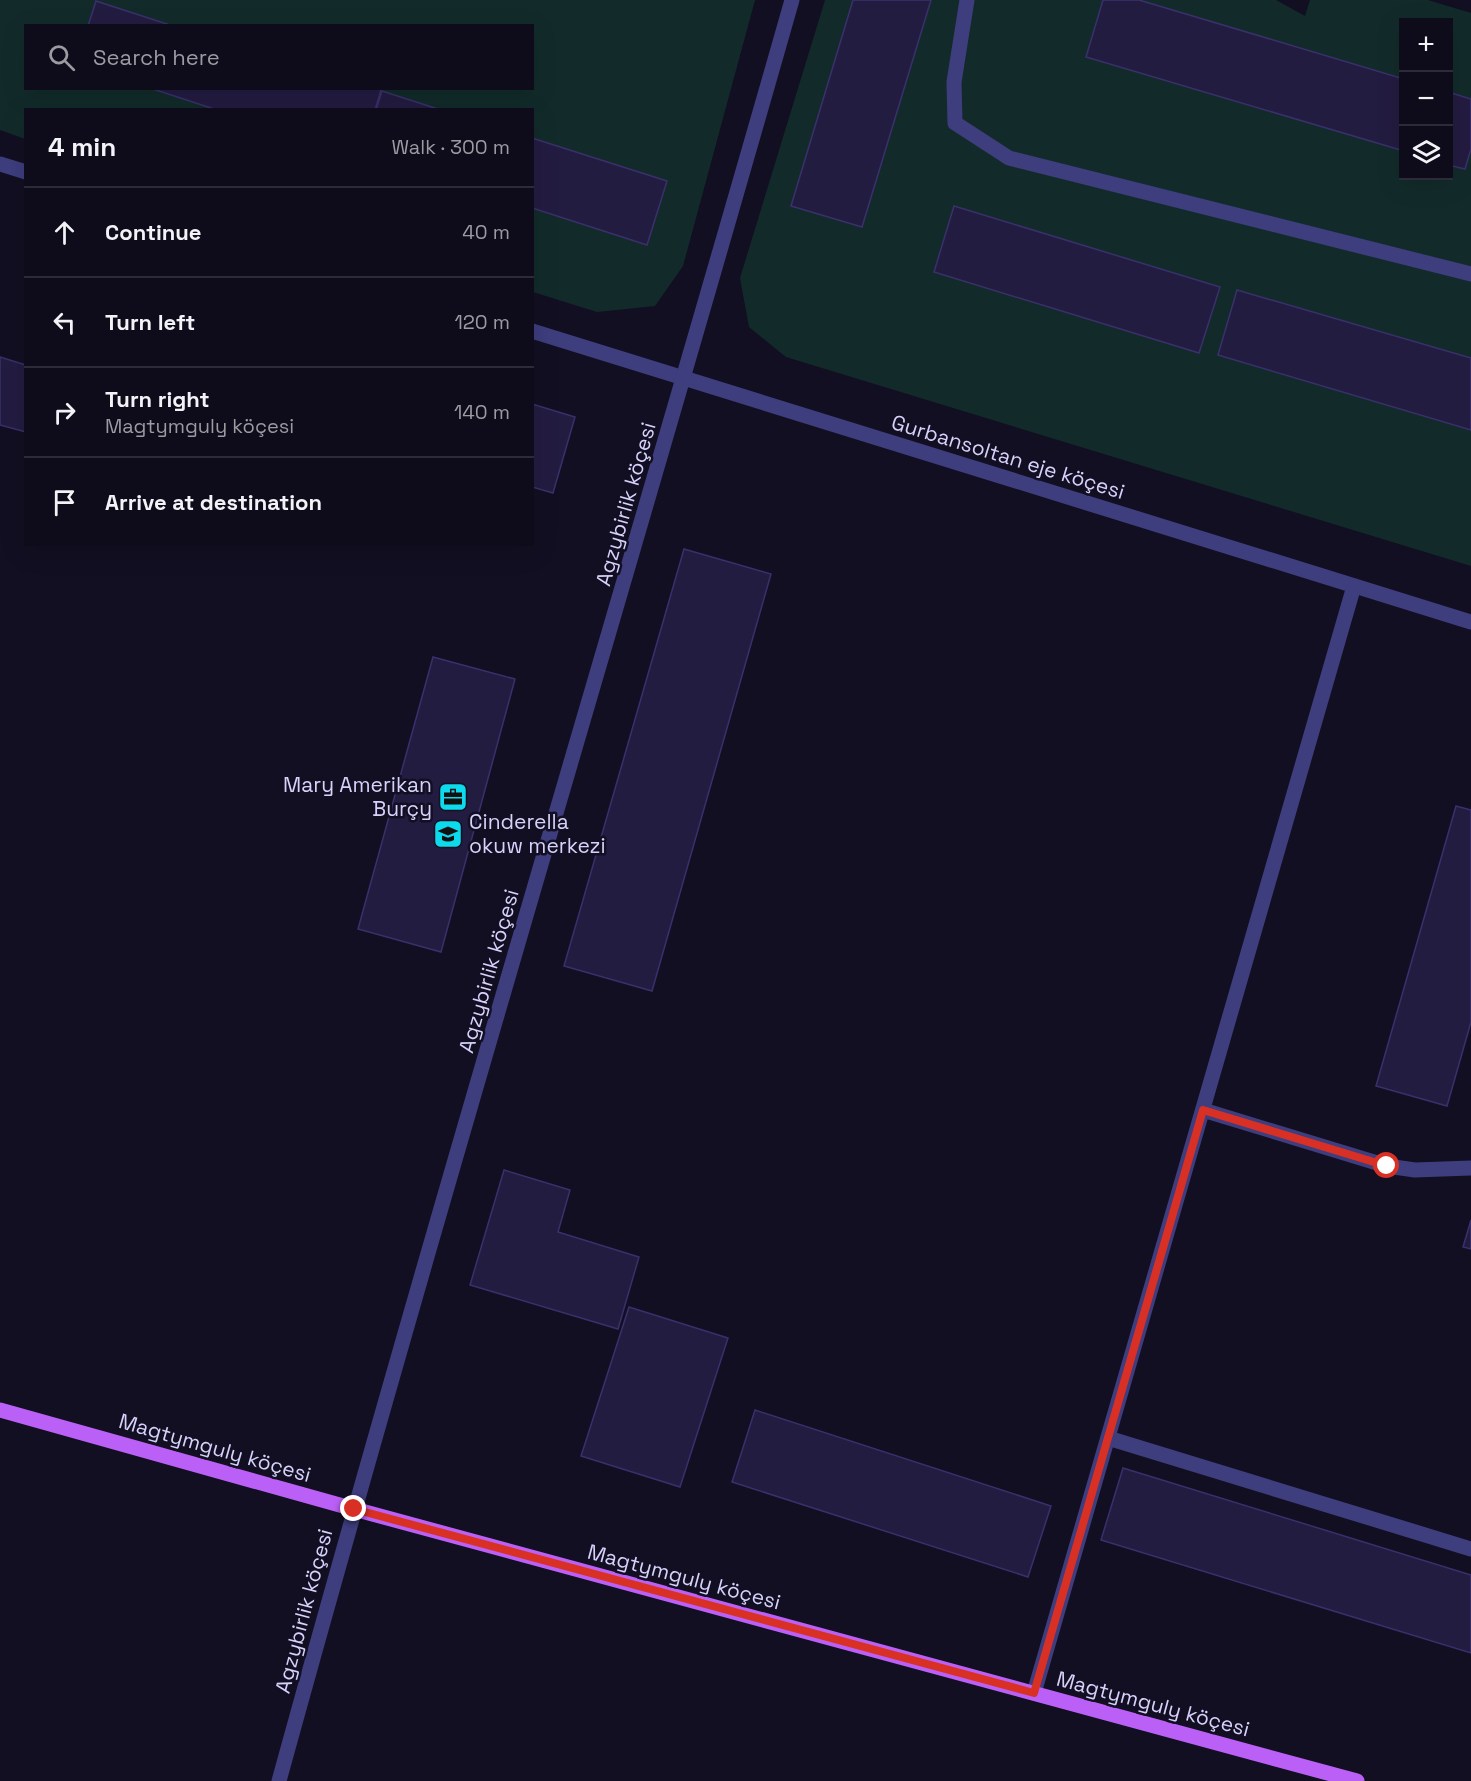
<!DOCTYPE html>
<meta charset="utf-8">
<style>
:root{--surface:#0e0b1a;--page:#171423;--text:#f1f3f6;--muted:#9b9ba2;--line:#2e2b39}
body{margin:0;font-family:"Space Grotesk",sans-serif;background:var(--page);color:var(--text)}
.controls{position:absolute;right:18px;top:18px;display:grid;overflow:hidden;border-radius:0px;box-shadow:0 6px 24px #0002}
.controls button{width:54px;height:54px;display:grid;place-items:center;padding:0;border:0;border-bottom:2px solid var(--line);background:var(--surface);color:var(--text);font:30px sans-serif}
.stop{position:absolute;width:18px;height:18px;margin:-14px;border:4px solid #d93025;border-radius:50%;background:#fff}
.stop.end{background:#d93025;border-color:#fff;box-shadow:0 2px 6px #0008}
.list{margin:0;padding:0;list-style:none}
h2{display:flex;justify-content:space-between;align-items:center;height:78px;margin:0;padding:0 24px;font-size:26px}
h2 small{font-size:20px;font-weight:400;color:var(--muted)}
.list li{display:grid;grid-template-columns:39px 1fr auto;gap:18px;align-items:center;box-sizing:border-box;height:90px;padding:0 24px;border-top:2px solid var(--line)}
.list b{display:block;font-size:22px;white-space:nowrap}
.list p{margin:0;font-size:20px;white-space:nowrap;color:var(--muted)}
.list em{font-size:20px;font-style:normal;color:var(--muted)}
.icon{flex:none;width:33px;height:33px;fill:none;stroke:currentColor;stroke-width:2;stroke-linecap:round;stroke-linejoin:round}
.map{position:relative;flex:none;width:1471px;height:1781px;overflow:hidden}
.search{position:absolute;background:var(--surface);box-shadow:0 6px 24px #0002;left:24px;top:24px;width:510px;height:66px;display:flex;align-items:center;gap:15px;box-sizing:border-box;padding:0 21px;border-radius:0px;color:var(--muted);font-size:22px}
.panel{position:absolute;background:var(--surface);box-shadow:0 6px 24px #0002;left:24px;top:108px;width:510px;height:438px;border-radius:0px}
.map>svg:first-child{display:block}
.green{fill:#122b2a;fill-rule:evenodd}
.building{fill:#231c41;stroke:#3a306c;stroke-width:1.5}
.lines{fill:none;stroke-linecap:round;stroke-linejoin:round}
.lane{stroke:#3e3d7e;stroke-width:15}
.street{stroke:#3e3d7e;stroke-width:15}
.primary{stroke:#bb60f6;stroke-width:15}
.route{stroke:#d93025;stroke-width:8}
.labels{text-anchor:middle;stroke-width:5;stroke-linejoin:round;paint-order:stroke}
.street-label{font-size:21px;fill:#d6d2fc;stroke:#120f22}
.poi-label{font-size:21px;fill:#d6d2fc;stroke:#120f22;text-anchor:end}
</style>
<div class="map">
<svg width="1471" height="1781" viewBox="0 0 1471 1781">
<rect width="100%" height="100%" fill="#120f22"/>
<!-- green -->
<g class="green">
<path d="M 0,0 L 755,0 L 683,266 L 655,306 L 597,312 L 533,292 L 532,110 L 26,110 L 25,139 L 0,130 ZM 26,26 L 532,26 L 532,88 L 26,88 Z"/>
<path d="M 825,0 L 1276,0 L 1305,16 L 1310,0 L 1428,0 L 1471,13 L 1471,566 L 786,357 L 749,327 L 740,278 ZM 1404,22 L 1448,22 L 1448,176 L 1404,176 Z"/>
</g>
<!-- building -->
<g class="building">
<path d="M 853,0 L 931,0 L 862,227 L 791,206 Z"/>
<path d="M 1103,0 L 1139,0 L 1404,79 L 1404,151 L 1086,57 Z"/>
<path d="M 96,1 L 173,26 L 88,26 Z"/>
<path d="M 150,88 L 375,88 L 381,90 L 375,110 L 217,110 Z"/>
<path d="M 382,91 L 441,110 L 376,110 Z"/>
<path d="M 1448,92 L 1471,99 L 1471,149 L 1465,169 L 1448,165 Z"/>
<path d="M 532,138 L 667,181 L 647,245 L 532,208 Z"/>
<path d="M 954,206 L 1220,287 L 1199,353 L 934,272 Z"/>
<path d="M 1237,290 L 1471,358 L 1471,430 L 1218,355 Z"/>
<path d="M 0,357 L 26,365 L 26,432 L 0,425 Z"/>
<path d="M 532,404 L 575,417 L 553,493 L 532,487 Z"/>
<path d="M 684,549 L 771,574 L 652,991 L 564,966 Z"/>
<path d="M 433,657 L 515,679 L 441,952 L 358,929 Z"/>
<path d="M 1456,806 L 1471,810 L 1471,1022 L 1447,1106 L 1376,1086 Z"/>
<path d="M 504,1170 L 570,1190 L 558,1232 L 639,1257 L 618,1329 L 470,1285 Z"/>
<path d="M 1471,1220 L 1471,1249 L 1463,1247 Z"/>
<path d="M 629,1307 L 728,1338 L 680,1487 L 581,1456 Z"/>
<path d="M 755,1410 L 1051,1506 L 1028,1577 L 732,1482 Z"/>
<path d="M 1123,1468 L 1471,1575 L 1471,1653 L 1101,1540 Z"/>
</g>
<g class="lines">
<!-- lane -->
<path class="lane" d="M 967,0 L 954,82 L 955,123 L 1009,158 L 1471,274"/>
<!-- street -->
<g class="street">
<path d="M 0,164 L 26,172"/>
<path d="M 532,331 L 1471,622"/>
<path d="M 1203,1110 L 1387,1166 L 1415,1170 L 1471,1168"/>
<path d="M 1108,1438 L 1471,1549"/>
<path d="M 1034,1693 L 1354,586"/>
<path d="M 279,1781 C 443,1185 623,594 792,0"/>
</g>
<!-- primary -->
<path class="primary" d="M 0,1410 L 354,1509 L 1357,1781"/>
</g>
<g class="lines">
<!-- route -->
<path class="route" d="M 354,1509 L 1034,1693 L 1203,1110 L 1387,1166"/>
</g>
<!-- icons -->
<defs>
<g id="office-square" transform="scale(1.5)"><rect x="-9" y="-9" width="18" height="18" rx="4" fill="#0edaed" stroke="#120f22"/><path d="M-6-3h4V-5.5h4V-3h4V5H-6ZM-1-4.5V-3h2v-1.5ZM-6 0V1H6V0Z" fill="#111"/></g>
<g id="school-square" transform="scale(1.5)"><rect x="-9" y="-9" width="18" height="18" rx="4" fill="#0edaed" stroke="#120f22"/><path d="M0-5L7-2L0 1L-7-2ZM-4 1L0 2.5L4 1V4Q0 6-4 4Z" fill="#111"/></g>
</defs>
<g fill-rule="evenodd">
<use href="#office-square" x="453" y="797"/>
<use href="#school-square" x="448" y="834"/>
</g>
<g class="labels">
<!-- street labels -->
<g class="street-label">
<text transform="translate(1008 457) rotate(17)" y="7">Gurbansoltan eje köçesi</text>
<text transform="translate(626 504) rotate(-74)" y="7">Agzybirlik köçesi</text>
<text transform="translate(489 971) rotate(-74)" y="7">Agzybirlik köçesi</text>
<text transform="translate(215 1448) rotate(16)" y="7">Magtymguly köçesi</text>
<text transform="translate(684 1577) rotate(15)" y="7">Magtymguly köçesi</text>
<text transform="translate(304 1611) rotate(-75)" y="7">Agzybirlik köçesi</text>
<text transform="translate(1153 1704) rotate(15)" y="7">Magtymguly köçesi</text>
</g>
<!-- poi labels -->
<g class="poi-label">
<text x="432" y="792">Mary Amerikan<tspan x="432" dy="24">Burçy</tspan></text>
<text x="469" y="829" text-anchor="start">Cinderella<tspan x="469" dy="24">okuw merkezi</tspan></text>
</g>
</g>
</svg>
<div class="controls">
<button>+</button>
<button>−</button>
<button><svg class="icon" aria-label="layers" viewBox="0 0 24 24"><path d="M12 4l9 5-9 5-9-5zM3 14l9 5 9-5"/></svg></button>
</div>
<div class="stop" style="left:1387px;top:1166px"></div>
<div class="stop end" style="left:354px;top:1509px"></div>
<div class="search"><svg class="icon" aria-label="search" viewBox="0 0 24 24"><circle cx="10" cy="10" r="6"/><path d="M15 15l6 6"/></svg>Search here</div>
<section class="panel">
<h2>4 min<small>Walk · 300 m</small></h2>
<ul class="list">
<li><svg class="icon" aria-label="ahead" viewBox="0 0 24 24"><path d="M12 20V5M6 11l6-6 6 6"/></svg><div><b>Continue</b></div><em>40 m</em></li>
<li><svg class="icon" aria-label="left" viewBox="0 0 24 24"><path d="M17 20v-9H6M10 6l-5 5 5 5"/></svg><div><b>Turn left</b></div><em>120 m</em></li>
<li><svg class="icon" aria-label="right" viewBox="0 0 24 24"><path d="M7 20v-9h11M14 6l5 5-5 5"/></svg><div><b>Turn right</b><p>Magtymguly köçesi</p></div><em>140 m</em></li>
<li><svg class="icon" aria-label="arrive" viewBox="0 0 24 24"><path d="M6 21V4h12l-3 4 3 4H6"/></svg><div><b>Arrive at destination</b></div></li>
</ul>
</section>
</div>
